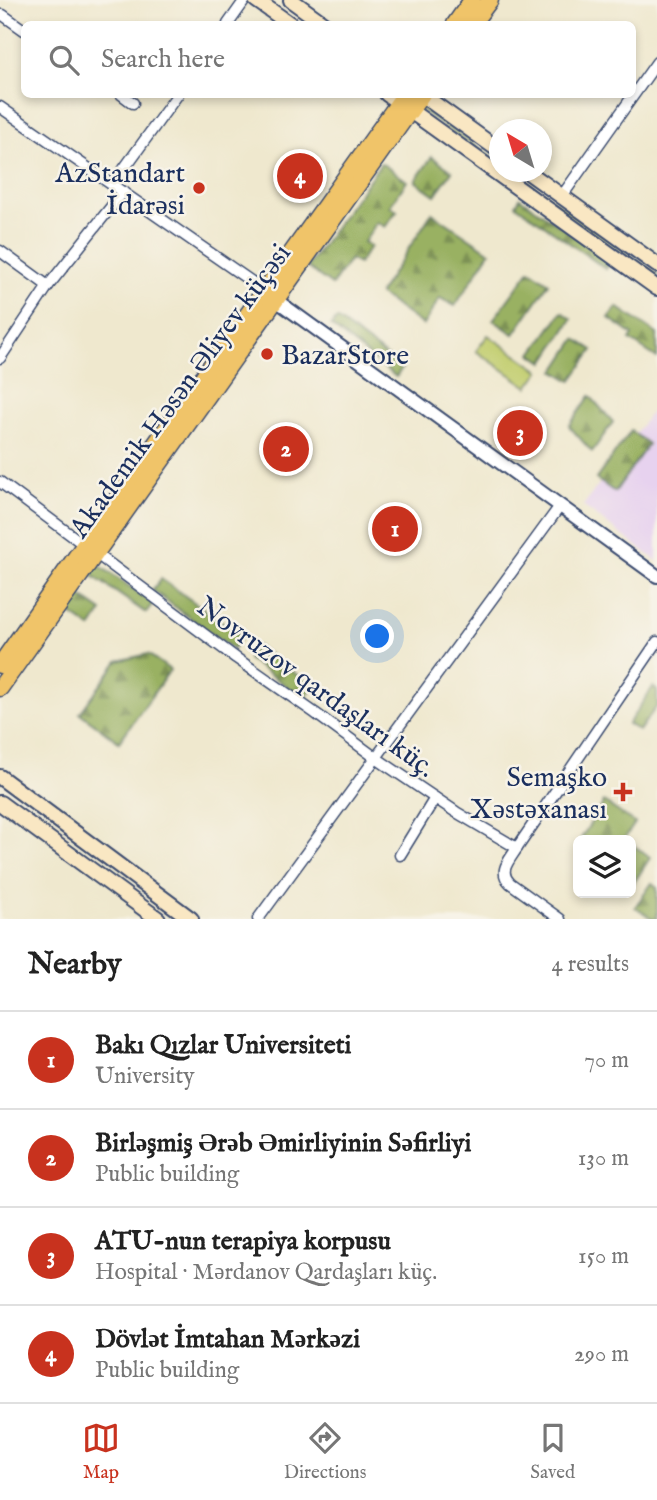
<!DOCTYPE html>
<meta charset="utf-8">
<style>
:root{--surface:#fff;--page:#f2f2f2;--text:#222;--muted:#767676;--line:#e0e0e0;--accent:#c8321e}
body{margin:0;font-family:"IM FELL English",serif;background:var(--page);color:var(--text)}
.controls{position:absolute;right:21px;bottom:21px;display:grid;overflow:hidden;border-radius:10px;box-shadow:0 4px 10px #0003}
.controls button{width:63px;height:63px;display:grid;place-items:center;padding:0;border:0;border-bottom:2px solid var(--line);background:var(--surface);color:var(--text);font:35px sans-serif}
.compass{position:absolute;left:489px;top:119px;width:63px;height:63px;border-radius:50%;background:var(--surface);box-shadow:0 4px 10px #0003;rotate:322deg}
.you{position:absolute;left:378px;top:637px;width:24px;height:24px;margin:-18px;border:5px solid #fff;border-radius:50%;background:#1a73e8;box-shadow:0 0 0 10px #1a73e833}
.badge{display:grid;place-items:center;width:46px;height:46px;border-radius:50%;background:var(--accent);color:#fff;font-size:23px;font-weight:700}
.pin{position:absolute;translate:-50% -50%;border:4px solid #fff;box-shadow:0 2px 7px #0006}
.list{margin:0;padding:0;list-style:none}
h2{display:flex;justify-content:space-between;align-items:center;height:91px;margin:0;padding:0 28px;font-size:30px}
h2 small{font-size:23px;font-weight:400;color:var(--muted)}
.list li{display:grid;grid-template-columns:46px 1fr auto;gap:21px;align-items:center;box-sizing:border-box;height:98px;padding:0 28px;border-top:2px solid var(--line)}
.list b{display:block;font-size:26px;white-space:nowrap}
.list p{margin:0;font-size:23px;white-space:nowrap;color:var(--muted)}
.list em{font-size:23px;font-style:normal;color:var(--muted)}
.icon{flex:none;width:38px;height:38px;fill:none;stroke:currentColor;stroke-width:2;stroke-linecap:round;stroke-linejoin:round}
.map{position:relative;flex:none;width:657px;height:919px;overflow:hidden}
.search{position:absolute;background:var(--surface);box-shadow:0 4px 10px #0003;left:21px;right:21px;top:21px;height:77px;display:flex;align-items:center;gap:18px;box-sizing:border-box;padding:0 24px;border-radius:10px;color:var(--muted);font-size:26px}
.sheet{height:483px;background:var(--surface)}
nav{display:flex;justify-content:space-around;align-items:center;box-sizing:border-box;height:98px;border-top:2px solid var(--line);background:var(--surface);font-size:19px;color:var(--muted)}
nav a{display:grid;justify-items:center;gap:4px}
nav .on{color:var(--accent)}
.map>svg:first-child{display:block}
.built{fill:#e7d2ef}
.green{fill:#c2ce6f;stroke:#6e7e66;stroke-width:2}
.forest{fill:url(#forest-firs);stroke:#5a7060;stroke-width:2}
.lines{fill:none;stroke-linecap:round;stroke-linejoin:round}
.minor-casing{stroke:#3b4b6f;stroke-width:13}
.tertiary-casing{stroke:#3b4b6f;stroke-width:16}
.secondary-casing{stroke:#3b4b6f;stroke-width:18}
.primary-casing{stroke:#3b4b6f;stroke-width:19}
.minor{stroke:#fff;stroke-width:10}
.tertiary{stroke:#fff;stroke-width:12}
.secondary{stroke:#f9e7c3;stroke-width:14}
.primary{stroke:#f0c469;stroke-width:16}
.poi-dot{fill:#c8321e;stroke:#f7f3e8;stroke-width:2.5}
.labels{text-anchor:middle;stroke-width:5;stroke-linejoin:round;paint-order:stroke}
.poi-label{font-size:28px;fill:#1b2f5e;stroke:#f7f3e8;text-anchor:end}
.street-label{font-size:28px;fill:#1b2f5e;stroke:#f7f3e8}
</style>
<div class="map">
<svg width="657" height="919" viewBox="0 0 657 919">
<defs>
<pattern id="forest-firs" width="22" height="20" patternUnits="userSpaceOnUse" patternTransform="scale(1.75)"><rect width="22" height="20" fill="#99b162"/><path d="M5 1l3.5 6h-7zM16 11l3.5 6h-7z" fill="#7c9054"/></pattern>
</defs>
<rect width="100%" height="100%" fill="#f7f3e8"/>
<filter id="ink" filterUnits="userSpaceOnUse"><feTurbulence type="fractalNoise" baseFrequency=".0143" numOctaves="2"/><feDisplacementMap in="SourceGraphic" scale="14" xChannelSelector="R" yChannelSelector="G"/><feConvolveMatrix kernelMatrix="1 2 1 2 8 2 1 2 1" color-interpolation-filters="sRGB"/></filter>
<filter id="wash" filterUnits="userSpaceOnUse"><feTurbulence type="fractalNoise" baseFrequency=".00686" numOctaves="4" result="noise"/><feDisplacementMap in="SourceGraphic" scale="28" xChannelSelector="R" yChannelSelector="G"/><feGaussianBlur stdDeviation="1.57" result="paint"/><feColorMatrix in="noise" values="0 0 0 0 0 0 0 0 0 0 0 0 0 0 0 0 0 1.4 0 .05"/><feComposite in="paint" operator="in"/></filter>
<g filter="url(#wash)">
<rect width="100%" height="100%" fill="#efe8ce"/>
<!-- built -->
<path class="built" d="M 657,404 L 657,561 L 583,506 Z"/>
<!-- green -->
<g class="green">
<path d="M 419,104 L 499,162 L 499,166 L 418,108 Z"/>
<path d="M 516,174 L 657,273 L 657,278 L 514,177 Z"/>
<path d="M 488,335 L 540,371 L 528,387 L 476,351 Z"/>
</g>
<!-- forest -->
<g class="forest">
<path d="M 432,157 L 452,171 L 435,195 L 415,181 Z"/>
<path d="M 381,163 L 407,181 L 390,206 L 397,211 L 385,227 L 377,222 L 364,242 L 370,247 L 358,264 L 350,259 L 332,285 L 307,267 Z"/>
<path d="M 520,198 L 611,261 L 606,269 L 516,205 Z"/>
<path d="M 432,213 L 490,252 L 455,306 L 440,298 L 423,325 L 379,294 Z"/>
<path d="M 530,270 L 549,283 L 514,334 L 493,320 Z"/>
<path d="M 617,307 L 657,334 L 657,358 L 630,340 L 633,335 L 609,318 Z"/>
<path d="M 562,312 L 572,319 L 544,362 L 532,354 Z"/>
<path d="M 337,319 L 402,368 L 396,377 L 331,326 Z"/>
<path d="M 576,339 L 593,350 L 571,381 L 555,371 Z"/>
<path d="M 590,396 L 613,422 L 592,452 L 569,426 Z"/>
<path d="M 631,431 L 648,444 L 615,492 L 596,479 Z"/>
<path d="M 93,561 L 153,603 L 146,613 L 90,574 L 76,593 L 102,611 L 91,628 L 61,607 Z"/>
<path d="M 161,579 L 242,636 L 233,649 L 152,590 Z"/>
<path d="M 257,646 L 313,686 L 305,699 L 248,659 Z"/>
<path d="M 148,654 L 170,670 L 119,742 L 80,713 L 118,661 Z"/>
<path d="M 653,687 L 657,690 L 657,706 L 639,731 L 628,724 Z"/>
<path d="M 604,802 L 635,823 L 625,838 L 627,840 L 580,840 Z"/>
<path d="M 631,843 L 650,858 L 633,884 L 631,883 Z"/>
<path d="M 652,883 L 657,887 L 657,919 L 653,919 L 635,907 Z"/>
</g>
</g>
<g filter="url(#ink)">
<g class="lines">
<!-- minor casing -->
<g class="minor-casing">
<g id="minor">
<path d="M 0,15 L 3,15 L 24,30"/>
<path d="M 228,24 L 245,0"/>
<path d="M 121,94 L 133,103"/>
<path d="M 0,107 L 265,291"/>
<path d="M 113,184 L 178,94"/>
<path d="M 562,196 L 657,62"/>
<path d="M 0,251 L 48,286"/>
<path d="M 0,358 L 48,286 L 123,192"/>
<path d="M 0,482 L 236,658 L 315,713 L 376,758 L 456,812 L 517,848"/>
<path d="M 400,855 L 435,798"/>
<path d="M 258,919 L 560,506"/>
<path d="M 560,919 L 510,883 C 498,871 509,861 517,848 L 657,642"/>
</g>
</g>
<!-- tertiary casing -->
<g class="tertiary-casing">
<path id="tertiary" d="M 276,300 L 657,576"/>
</g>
<!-- secondary casing -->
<g class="secondary-casing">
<g id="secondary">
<path d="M 256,0 L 290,24"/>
<path d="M 291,0 L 324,24"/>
<path d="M 387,94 L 657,288"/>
<path d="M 421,94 L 500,151"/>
<path d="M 528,172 L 657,265"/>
<path d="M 0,777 L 191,919"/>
<path d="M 0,803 L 158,919"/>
</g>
</g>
<!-- primary casing -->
<g class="primary-casing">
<g id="primary">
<path d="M 455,24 L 472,0"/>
<path d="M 472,24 L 490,0"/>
<path d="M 0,665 L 173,419 L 405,94"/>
<path d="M 0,688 L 422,94"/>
</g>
</g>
<!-- minor -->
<use href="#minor" class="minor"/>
<!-- tertiary -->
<use href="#tertiary" class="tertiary"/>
<!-- secondary -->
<use href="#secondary" class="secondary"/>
<!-- primary -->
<use href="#primary" class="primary"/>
</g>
</g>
<!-- markers -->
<g class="poi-dot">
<circle cx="199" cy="188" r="7"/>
<circle cx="267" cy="354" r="7"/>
<path d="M619.5 781.5h7v7h7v7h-7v7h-7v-7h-7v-7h7z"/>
</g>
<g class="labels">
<!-- poi labels -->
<g class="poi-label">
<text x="185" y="182">AzStandart<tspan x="185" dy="32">İdarəsi</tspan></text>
<text x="281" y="364" text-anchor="start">BazarStore</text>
<text x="607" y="786">Semaşko<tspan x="607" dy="32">Xəstəxanası</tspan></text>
</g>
<!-- street labels -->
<g class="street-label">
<text transform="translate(179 390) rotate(-54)" y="10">Akademik Həsən Əliyev küçəsi</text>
<text transform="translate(317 686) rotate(36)" y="10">Novruzov qardaşları küç.</text>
</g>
</g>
</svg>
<div class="controls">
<button><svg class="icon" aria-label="layers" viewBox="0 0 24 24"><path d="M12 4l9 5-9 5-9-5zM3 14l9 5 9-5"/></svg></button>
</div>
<svg class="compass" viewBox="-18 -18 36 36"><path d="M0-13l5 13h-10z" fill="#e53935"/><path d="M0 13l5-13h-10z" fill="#767676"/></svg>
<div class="you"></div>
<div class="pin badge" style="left:395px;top:529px">1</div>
<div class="pin badge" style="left:286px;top:449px">2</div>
<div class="pin badge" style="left:520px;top:433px">3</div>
<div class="pin badge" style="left:300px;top:176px">4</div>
<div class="search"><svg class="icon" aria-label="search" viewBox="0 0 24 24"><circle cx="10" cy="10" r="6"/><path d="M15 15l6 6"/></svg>Search here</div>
</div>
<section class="sheet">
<h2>Nearby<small>4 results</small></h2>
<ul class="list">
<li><span class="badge">1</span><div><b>Bakı Qızlar Universiteti</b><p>University</p></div><em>70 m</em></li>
<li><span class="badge">2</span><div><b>Birləşmiş Ərəb Əmirliyinin Səfirliyi</b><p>Public building</p></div><em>130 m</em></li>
<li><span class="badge">3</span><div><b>ATU-nun terapiya korpusu</b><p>Hospital · Mərdanov Qardaşları küç.</p></div><em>150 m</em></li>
<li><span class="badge">4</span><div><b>Dövlət İmtahan Mərkəzi</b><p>Public building</p></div><em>290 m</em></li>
</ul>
</section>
<nav>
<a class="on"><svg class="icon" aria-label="map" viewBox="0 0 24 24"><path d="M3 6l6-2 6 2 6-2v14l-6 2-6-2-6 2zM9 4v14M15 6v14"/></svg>Map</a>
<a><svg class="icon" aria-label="directions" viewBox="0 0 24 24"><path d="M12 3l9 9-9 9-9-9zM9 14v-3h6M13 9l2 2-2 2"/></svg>Directions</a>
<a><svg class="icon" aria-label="saved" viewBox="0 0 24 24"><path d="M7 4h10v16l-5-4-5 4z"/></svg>Saved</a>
</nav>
